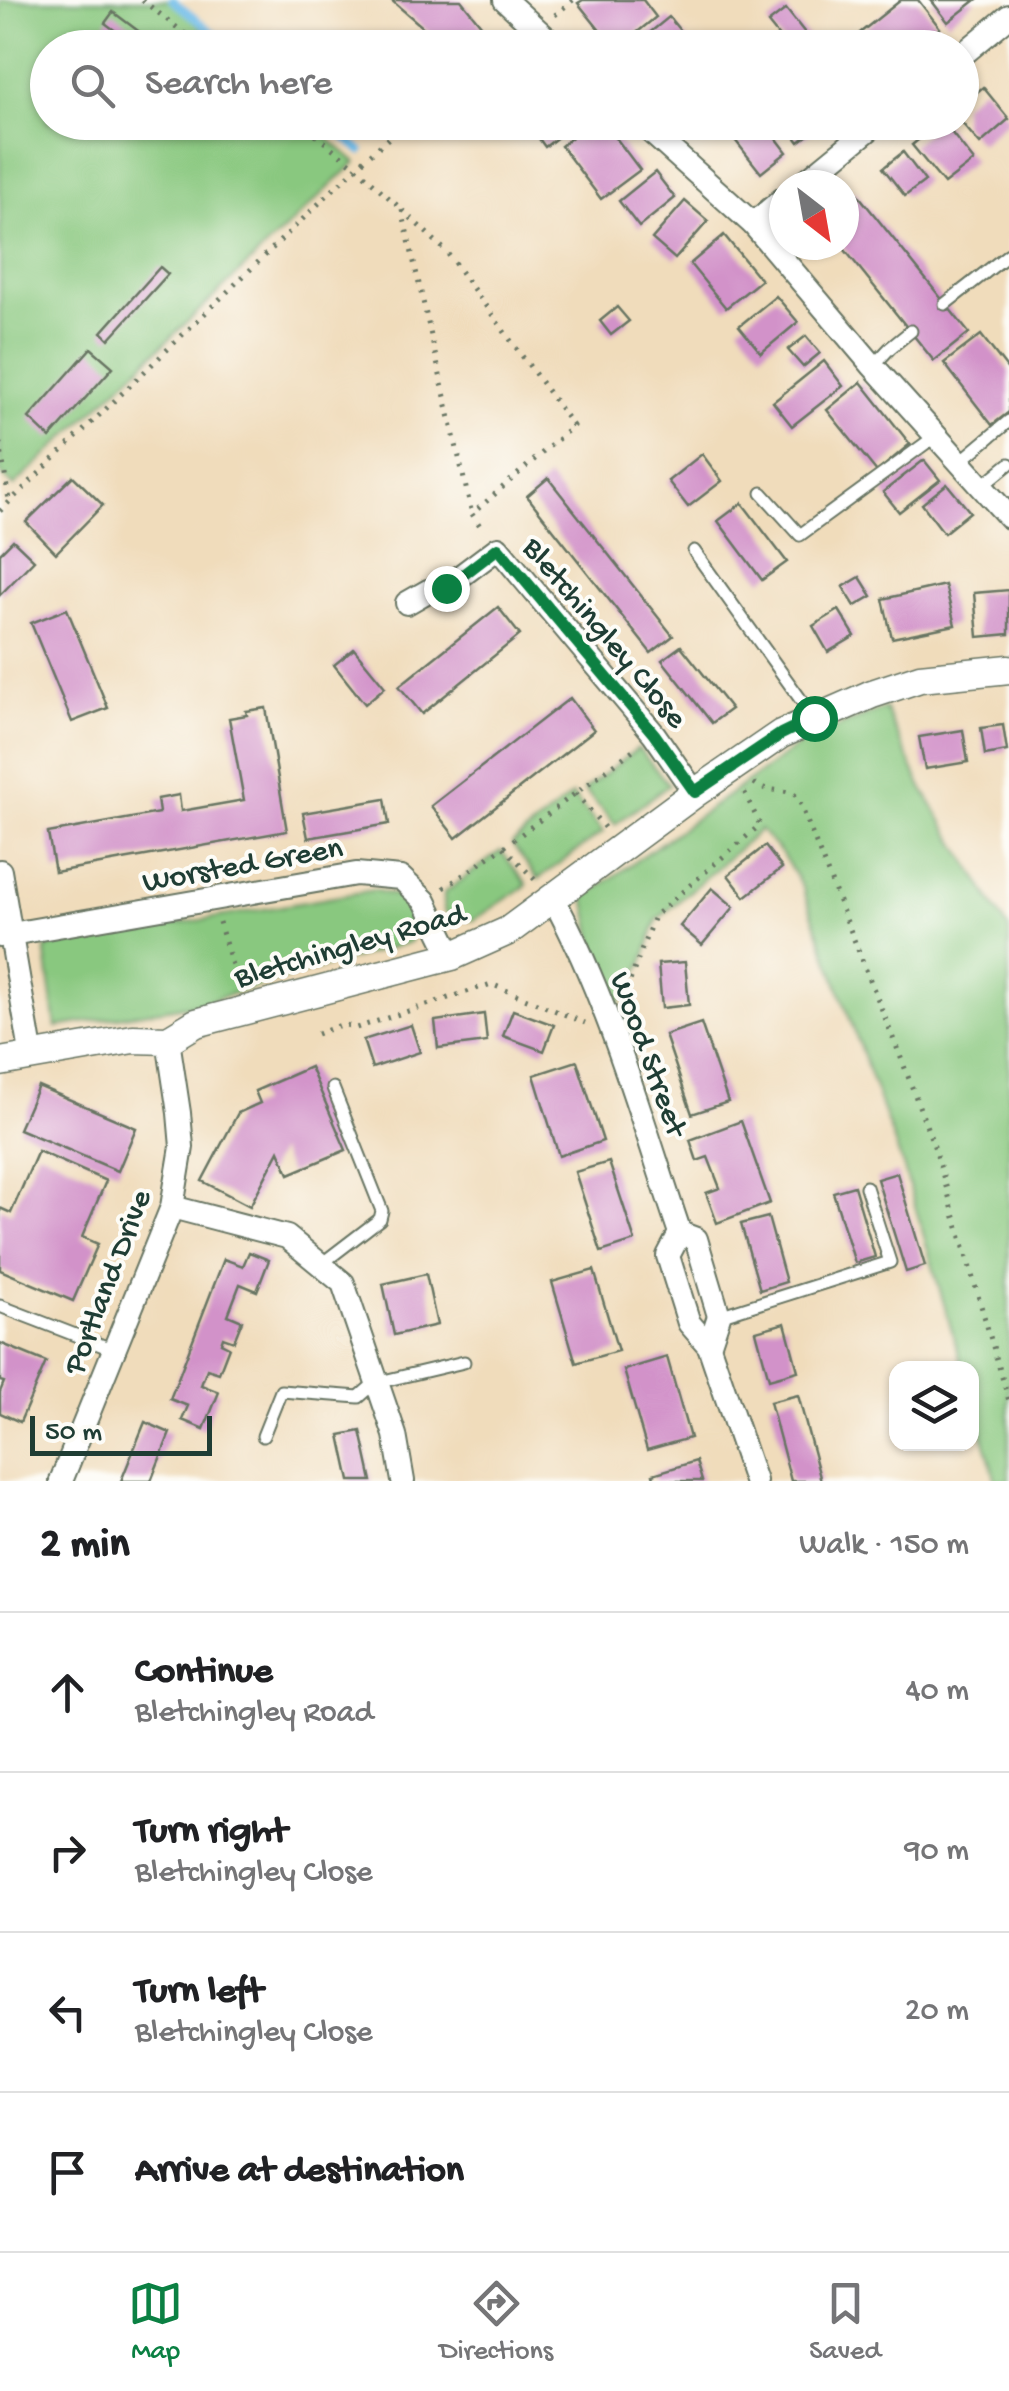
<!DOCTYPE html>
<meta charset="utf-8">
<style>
:root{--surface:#fff;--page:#f6f6f6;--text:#202124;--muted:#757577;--line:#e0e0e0;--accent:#0b8043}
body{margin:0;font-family:"Gochi Hand",sans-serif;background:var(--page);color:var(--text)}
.controls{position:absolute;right:30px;bottom:30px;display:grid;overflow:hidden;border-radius:20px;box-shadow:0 2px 8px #0004}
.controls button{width:90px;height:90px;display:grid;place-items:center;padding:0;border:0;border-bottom:2px solid var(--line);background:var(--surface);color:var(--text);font:50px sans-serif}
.compass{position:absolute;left:769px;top:170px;width:90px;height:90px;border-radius:50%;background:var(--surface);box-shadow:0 2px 8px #0004;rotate:149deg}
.scale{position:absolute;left:30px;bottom:25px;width:182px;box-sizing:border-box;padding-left:10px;border:5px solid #1f3d34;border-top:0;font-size:28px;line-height:35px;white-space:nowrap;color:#1f3d34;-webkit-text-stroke:8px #fdfcf7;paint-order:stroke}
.stop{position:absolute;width:30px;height:30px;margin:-22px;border:8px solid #0b8043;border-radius:50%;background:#fff}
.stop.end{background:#0b8043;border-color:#fff;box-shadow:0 2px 10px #0008}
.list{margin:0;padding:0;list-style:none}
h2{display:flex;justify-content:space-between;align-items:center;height:130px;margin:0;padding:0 40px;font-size:42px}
h2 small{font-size:32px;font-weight:400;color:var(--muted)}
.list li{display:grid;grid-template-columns:65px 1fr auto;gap:30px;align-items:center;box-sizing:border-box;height:160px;padding:0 40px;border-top:2px solid var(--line)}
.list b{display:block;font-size:38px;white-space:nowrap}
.list p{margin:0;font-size:32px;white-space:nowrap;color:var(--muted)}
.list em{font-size:32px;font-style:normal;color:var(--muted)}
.icon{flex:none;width:55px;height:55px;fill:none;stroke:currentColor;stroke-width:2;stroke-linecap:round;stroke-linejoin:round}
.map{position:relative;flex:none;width:1009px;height:1481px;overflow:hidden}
.search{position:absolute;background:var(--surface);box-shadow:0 2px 8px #0004;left:30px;right:30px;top:30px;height:110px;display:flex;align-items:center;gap:25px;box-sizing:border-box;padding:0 35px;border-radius:55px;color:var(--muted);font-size:38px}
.sheet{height:770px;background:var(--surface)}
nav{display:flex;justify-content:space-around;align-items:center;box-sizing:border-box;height:140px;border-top:2px solid var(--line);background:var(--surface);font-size:28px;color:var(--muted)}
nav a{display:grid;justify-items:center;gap:5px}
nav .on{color:var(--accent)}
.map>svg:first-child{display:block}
.green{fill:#89c87f;stroke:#54825a;stroke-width:2.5}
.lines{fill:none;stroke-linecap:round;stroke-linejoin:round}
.stream{stroke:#6ebce9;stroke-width:8}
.building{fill:#d292c9}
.service-casing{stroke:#687563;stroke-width:15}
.minor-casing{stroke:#687563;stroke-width:26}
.tertiary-casing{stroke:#687563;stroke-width:31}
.path{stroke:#687563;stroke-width:5;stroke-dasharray:2.5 8;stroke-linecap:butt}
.service{stroke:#fff;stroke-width:11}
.minor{stroke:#fff;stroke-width:22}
.tertiary{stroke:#fff;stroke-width:28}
.route{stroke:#0b8043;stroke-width:12}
.labels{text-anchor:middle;stroke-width:8;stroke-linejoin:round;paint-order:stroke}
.street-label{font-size:32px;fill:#1f3d34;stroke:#fdfcf7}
</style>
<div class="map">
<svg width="1009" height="1481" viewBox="0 0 1009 1481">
<rect width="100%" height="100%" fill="#fdfcf7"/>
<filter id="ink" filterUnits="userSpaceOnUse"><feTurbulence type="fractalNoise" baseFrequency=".01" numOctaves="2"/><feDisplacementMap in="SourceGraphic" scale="20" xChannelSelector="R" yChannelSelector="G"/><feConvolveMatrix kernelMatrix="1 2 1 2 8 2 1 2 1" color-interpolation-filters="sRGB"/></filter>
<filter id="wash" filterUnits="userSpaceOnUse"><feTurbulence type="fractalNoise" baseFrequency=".0048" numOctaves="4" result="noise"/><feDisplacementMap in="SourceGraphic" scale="40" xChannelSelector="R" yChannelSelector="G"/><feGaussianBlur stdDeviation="2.25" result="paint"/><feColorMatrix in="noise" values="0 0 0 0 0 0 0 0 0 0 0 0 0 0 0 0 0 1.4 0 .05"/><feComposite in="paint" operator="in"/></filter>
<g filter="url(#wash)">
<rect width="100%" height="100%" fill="#f0dcbb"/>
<!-- green -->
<g class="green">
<path d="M 0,0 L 170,0 L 224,47 L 48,48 L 48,122 L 310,123 L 356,162 L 14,486 L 0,473 Z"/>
<path d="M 885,708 L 922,788 L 1009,930 L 1009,1481 L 996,1481 L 972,1399 L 972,1368 L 963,1368 L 904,1169 L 802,886 L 782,854 L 760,830 L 657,920 L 643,963 L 615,1010 L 598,960 L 585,897 L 806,740 Z"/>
<path d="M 638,748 L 669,785 L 615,824 L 584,790 Z"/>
<path d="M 572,795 L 603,832 L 538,879 L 512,844 Z"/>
<path d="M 501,851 L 527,885 L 474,920 L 457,920 L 444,911 L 444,893 Z"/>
<path d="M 374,890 L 403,898 L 416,926 L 410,942 L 198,1004 L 56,1027 L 45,947 Z"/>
</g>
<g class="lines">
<!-- stream -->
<g class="stream">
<path d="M 172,0 L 232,48"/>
<path d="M 326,122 L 361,151"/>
</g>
</g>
<g id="blocks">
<!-- building -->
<g class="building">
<path d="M 391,0 L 461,0 L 490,36 L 476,48 L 430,48 L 425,41 L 432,35 Z"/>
<path d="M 583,0 L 643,0 L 656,17 L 618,48 L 614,48 L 578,3 Z"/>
<path d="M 901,0 L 918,0 L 940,28 L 916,48 L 857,48 L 851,40 Z"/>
<path d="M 931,0 L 976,0 L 948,22 Z"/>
<path d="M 786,9 L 809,38 L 796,48 L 788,48 L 768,23 Z"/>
<path d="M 113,12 L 141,33 L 133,44 L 105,23 Z"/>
<path d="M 669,17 L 694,48 L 631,48 Z"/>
<path d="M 983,87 L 1009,119 L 980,144 L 962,123 L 962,105 Z"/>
<path d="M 527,122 L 577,122 L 545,147 Z"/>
<path d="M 591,122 L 604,122 L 640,170 L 601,199 L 561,146 Z"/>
<path d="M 757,122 L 764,122 L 787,152 L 761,173 L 735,140 Z"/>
<path d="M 784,122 L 825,122 L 799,142 Z"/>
<path d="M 940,122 L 943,122 L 974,161 L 944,184 L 912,145 Z"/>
<path d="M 903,152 L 925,181 L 905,196 L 883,168 Z"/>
<path d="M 655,172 L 675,198 L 639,227 L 619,201 Z"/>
<path d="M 855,191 L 969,333 L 934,361 L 841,245 L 844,245 L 844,200 Z"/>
<path d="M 685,201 L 708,221 L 675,259 L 652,239 Z"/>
<path d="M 724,235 L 761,280 L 726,308 L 690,264 Z"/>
<path d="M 160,267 L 168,274 L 109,339 L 102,332 Z"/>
<path d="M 776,296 L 798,322 L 761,353 L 739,326 Z"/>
<path d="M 617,307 L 629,321 L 611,335 L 600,321 Z"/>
<path d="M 981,335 L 1009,371 L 1009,412 L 992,425 L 944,363 Z"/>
<path d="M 806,336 L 820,353 L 803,367 L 788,350 Z"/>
<path d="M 91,348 L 113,367 L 50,438 L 29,418 Z"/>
<path d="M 824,361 L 843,386 L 792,426 L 773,402 Z"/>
<path d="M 861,382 L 910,444 L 877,472 L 827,410 Z"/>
<path d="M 702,454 L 722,481 L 688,507 L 668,481 Z"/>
<path d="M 924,460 L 940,480 L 899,512 L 883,492 Z"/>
<path d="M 73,476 L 103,505 L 56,553 L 26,522 Z"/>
<path d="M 548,478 L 673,636 L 651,653 L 527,496 Z"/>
<path d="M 947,484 L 970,512 L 944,533 L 922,504 Z"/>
<path d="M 742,503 L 787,562 L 762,580 L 718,521 Z"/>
<path d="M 13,540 L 34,560 L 0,595 L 0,553 Z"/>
<path d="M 860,577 L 872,596 L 855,606 L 843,587 Z"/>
<path d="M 945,585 L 955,625 L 892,638 L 883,599 Z"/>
<path d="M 1009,590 L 1009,634 L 978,637 L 974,593 Z"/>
<path d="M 498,607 L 520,635 L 422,714 L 399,686 Z"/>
<path d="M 67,609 L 108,708 L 72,722 L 31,623 Z"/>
<path d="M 839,610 L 855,636 L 828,652 L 813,626 Z"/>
<path d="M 681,646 L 731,709 L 712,723 L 662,660 Z"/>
<path d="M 354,649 L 385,687 L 365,704 L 334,665 Z"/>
<path d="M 570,698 L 594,730 L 456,838 L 431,806 Z"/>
<path d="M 266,708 L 287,831 L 55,872 L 48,833 L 159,813 L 157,799 L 179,795 L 181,811 L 244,800 L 229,718 L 247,715 L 246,711 Z"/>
<path d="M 1003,725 L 1007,751 L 985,755 L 981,728 Z"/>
<path d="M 963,730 L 968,762 L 925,769 L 919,737 Z"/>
<path d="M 385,799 L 389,824 L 308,838 L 303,813 Z"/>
<path d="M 765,846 L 782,868 L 745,897 L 728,875 Z"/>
<path d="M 712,888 L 734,907 L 702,945 L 680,926 Z"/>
<path d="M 685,962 L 689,1005 L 662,1008 L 658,964 Z"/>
<path d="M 513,1010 L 554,1025 L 544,1051 L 503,1036 Z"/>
<path d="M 484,1014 L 487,1042 L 438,1048 L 435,1021 Z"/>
<path d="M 701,1023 L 728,1102 L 692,1114 L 665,1035 Z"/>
<path d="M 411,1025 L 420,1052 L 372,1068 L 363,1040 Z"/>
<path d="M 577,1061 L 603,1141 L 559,1156 L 534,1075 Z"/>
<path d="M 310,1067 L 346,1150 L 289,1174 L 279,1151 L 250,1206 L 202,1181 L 238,1113 L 260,1103 L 255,1091 Z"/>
<path d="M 38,1086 L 136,1128 L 118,1171 L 19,1129 Z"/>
<path d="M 741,1121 L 770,1203 L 717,1223 L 706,1193 L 720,1188 L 708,1157 L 697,1161 L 690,1140 Z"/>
<path d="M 38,1151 L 106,1181 L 82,1237 L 98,1244 L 73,1301 L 0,1270 L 0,1208 L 11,1213 Z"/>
<path d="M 609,1162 L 635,1241 L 601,1252 L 575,1172 Z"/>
<path d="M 897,1173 L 925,1266 L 906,1272 L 877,1179 Z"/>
<path d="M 854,1186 L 875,1257 L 855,1263 L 833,1192 Z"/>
<path d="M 768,1217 L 786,1282 L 760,1290 L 741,1224 Z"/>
<path d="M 249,1252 L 269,1260 L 257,1291 L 240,1284 L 228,1315 L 242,1321 L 234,1341 L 223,1337 L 221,1343 L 229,1347 L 219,1373 L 207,1369 L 201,1385 L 219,1392 L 204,1429 L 182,1420 L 188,1406 L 170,1399 L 224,1259 L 243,1266 Z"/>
<path d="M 594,1270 L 618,1351 L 576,1363 L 552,1282 Z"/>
<path d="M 426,1274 L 437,1325 L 394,1335 L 383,1284 Z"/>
<path d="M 785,1323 L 798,1371 L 769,1379 L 756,1331 Z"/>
<path d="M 0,1343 L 46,1362 L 20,1422 L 0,1413 L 0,1392 L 4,1382 L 0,1381 Z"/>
<path d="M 667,1357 L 690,1438 L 647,1450 L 624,1370 Z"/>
<path d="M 798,1395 L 821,1481 L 791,1481 L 770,1402 Z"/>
<path d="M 145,1422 L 170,1433 L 151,1481 L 121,1481 Z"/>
<path d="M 361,1431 L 372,1481 L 350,1481 L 340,1435 Z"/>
<path d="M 696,1461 L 702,1481 L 655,1481 L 653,1474 Z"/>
</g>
</g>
</g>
<g filter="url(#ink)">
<use href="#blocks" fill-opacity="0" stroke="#687563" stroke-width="2.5"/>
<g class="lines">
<!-- service casing -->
<g class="service-casing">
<g id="service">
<path d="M 945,304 L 1009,254"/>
<path d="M 873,366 L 890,348 L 911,331"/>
<path d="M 960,462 L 1009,421"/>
<path d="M 982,486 L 1009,464"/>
<path d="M 762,493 L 800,535 L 937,435"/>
<path d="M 694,551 L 814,718"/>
<path d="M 320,1265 L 380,1219 L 382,1211 L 333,1088"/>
<path d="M 0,1306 L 114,1350"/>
<path d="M 719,1316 L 890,1262 L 866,1187"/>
<path d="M 263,1436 L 281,1391 L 359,1397 L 375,1383 L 464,1362"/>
</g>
</g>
<!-- minor casing -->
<g class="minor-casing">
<g id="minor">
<path d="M 505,0 L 557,48"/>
<path d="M 962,55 L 1009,16"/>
<path d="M 640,122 L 753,224 L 873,366 L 1009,517"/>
<path d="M 801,185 L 878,122"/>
<path d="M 753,224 L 784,198"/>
<path d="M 407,603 L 428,591 L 446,587 L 498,548 L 654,734 L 695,793"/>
<path d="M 0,871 L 32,1058"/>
<path d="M 553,898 C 610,1003 642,1121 680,1233 L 668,1256 L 689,1323 L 709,1346 L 755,1481"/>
<path d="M 0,936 L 356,874 L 401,878 L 425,901 L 452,956"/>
<path d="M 172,1207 L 287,1237 L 343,1283 L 395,1435 L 403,1481"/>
<path d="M 680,1233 L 696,1239 L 719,1316 L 709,1346"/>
<path d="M 61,1481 L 172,1207 L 182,1147 L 179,1113 L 168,1040"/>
</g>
</g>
<!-- tertiary casing -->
<g class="tertiary-casing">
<path id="tertiary" d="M 0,1062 L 133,1039 L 168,1040 L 196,1023 L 452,956 L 508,931 L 695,793 L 781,734 L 872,694 L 920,678 L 1009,669"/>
</g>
<!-- path -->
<g class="path">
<path d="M 142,0 L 203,48"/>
<path d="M 555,15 L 573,0"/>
<path d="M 497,48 L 510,37"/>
<path d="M 299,122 L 356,167 L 445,250 L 573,426 L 472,514 L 483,530"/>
<path d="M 402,210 L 472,514"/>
<path d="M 0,443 L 9,500"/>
<path d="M 0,511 L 366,158 L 407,122"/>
<path d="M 754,783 C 768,794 786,787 796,796 C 801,802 804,814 807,821 L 903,1063 L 935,1149 L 1009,1401"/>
<path d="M 576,793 L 607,831"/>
<path d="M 504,847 L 537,882"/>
<path d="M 444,888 L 504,847 L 637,747"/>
<path d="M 219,922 L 239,988"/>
<path d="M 623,1000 L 654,916 L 760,825 L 743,789"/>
<path d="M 317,1034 L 343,1024 L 356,1028 L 491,984 L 585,1023"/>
</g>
<!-- service -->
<use href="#service" class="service"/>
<!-- minor -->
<use href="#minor" class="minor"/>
<!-- tertiary -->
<use href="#tertiary" class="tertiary"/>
</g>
</g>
<g class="lines" filter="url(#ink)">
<!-- route -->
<path class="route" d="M 446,588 L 498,548 L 654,734 L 695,792 L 781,734 L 814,718"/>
</g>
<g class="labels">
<!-- street labels -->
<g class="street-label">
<text transform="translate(607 631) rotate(50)" y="11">Bletchingley Close</text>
<text transform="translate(242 862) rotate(-10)" y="11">Worsted Green</text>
<text transform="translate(349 943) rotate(-16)" y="11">Bletchingley Road</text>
<text transform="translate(651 1053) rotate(70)" y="11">Wood Street</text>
<text transform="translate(105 1281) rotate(-69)" y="11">Portland Drive</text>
</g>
</g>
</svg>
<div class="controls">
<button><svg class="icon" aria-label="layers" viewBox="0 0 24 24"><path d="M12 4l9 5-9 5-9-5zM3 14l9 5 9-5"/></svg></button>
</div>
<svg class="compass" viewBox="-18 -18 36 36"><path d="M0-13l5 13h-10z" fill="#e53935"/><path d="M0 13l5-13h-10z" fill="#757577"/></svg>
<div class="scale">50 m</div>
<div class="stop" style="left:814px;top:718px"></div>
<div class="stop end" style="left:446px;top:588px"></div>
<div class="search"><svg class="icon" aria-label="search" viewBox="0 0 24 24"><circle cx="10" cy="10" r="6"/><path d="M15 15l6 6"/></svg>Search here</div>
</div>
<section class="sheet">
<h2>2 min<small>Walk · 150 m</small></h2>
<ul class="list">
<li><svg class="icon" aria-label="ahead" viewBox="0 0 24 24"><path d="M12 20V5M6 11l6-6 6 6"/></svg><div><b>Continue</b><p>Bletchingley Road</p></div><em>40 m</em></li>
<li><svg class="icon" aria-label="right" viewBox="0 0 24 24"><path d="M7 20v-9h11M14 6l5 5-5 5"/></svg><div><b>Turn right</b><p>Bletchingley Close</p></div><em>90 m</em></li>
<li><svg class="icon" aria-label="left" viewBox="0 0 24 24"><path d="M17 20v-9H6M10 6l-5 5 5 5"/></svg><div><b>Turn left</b><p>Bletchingley Close</p></div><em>20 m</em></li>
<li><svg class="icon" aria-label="arrive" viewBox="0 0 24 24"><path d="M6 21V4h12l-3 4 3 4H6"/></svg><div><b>Arrive at destination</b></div></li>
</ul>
</section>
<nav>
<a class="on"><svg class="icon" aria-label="map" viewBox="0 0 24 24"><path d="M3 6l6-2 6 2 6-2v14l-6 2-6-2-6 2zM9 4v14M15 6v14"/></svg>Map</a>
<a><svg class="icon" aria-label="directions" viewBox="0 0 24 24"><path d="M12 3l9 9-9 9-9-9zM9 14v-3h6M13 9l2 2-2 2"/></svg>Directions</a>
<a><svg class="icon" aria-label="saved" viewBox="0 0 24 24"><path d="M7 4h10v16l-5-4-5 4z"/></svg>Saved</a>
</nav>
